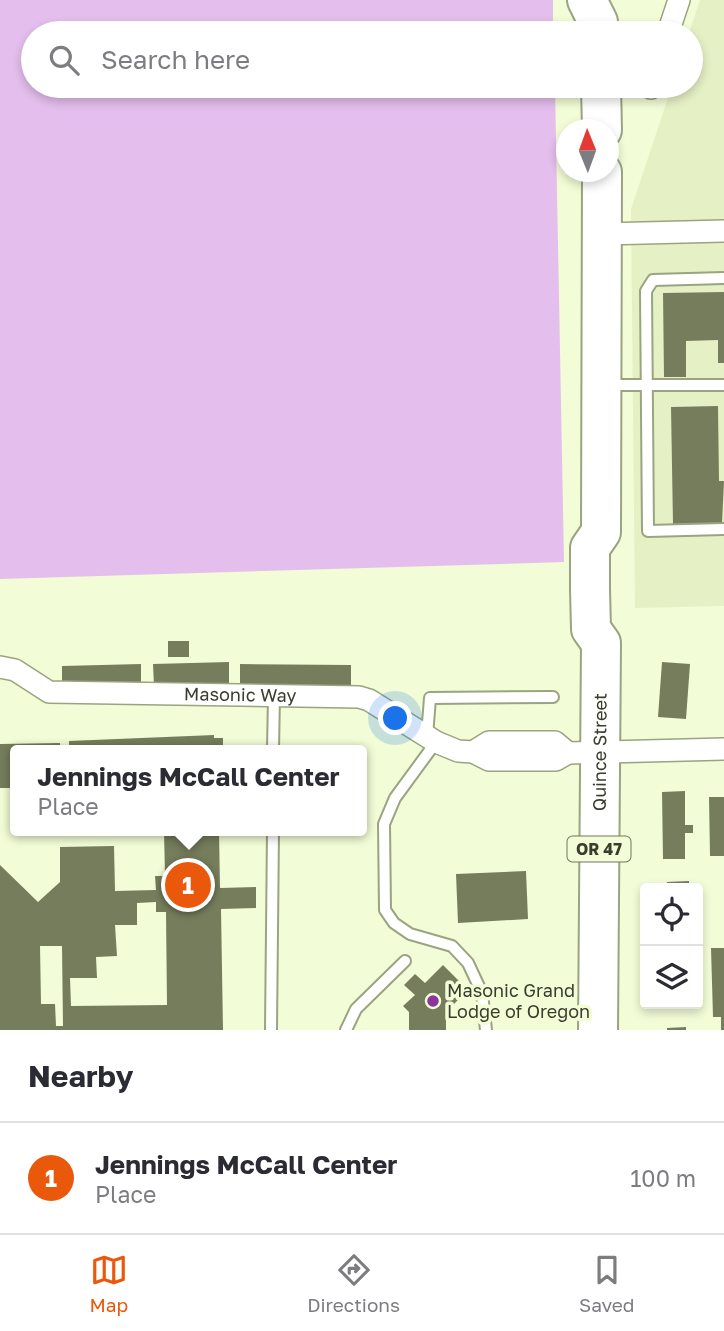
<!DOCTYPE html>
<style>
:root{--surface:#fff;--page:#f7f7f7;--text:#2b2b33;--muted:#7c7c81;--line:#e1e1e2;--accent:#ea580c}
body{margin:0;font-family:"Golos Text",sans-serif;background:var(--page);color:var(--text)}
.controls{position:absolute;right:21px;bottom:21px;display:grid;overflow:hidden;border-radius:7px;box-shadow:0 4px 10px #0003}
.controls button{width:63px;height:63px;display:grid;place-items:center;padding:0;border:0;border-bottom:2px solid var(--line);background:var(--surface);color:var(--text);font:35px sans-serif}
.compass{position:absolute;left:556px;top:119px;width:63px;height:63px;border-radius:50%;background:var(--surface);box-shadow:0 4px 10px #0003;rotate:359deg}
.you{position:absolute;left:396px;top:719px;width:24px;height:24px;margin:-18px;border:5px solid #fff;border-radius:50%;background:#1a73e8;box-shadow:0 0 0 10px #1a73e833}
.badge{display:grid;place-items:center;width:46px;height:46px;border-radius:50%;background:var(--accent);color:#fff;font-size:23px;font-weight:700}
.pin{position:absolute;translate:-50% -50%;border:4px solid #fff;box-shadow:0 2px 7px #0006}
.popup{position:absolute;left:10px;top:745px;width:357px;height:91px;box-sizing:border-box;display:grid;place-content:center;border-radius:7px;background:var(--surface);filter:drop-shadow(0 2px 5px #0005);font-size:23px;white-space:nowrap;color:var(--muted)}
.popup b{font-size:26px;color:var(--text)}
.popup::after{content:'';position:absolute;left:50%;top:100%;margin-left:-14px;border:14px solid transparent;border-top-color:var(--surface)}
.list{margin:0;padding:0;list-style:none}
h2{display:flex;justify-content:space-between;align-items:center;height:91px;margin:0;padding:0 28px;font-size:30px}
h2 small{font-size:23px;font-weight:400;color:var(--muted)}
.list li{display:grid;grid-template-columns:46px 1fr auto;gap:21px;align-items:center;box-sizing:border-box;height:112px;padding:0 28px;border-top:2px solid var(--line)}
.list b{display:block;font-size:26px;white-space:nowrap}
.list p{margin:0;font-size:23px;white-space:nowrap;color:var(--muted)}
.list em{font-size:23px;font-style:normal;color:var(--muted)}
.icon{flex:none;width:38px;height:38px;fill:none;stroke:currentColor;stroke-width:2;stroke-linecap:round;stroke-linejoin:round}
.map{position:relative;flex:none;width:724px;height:1030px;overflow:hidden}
.search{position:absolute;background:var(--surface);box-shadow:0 4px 10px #0003;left:21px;right:21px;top:21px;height:77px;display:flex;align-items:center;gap:18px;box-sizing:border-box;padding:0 24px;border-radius:38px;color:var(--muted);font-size:26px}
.sheet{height:203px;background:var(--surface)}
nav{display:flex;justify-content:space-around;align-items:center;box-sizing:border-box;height:98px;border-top:2px solid var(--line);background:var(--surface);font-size:19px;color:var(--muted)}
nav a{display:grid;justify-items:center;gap:4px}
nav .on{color:var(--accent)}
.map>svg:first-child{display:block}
.built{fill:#e6f0c5}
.green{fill:#e4beed}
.building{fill:#767d5c;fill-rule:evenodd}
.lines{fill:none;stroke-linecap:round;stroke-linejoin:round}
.lane-casing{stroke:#9ba380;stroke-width:14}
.street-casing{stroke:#9ba380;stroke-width:24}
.highway-casing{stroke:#9ba380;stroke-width:42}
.lane{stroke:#fff;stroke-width:10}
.street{stroke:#fff;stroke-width:21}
.highway{stroke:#fff;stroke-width:38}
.poi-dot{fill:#8d349f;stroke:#f2fcd6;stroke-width:2.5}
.labels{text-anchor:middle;stroke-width:7;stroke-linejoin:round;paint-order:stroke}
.shield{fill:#f2fcd6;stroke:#707660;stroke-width:2}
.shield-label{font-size:16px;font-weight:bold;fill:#393d2e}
.street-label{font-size:18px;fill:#393d2e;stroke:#f2fcd6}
.poi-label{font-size:18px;fill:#393d2e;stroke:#f2fcd6;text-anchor:start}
</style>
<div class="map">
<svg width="724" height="1030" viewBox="0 0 724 1030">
<rect width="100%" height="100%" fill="#f2fcd6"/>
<!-- built -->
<path class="built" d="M 700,0 L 724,0 L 724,606 L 635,608 L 631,209 L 672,86 L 691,86 L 689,33 Z"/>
<!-- green -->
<path class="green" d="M 0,0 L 553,0 L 553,33 L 33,33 L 33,86 L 555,86 L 564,562 L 0,579 Z"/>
<!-- building -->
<g class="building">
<path d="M 724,292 L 724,363 L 718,363 L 718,340 L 686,341 L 686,377 L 664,377 L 663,293 Z"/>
<path d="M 718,406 L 719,481 L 724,481 L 722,523 L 673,524 L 671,407 Z"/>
<rect x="168" y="641" width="21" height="16"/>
<path d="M 229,662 L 229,684 L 154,686 L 153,664 Z"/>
<path d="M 662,662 L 690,664 L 686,719 L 658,717 Z"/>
<path d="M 141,664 L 141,686 L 62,687 L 62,666 Z"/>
<path d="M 240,664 L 351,665 L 351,686 L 240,686 Z"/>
<path d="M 214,735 L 214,738 L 223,738 L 223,750 L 69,750 L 69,741 Z"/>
<path d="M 60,743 L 60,750 L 15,750 L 15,788 L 0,788 L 0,744 Z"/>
<path d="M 685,791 L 685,825 L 693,825 L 693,833 L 685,833 L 685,859 L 663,859 L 662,792 Z"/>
<path d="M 709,797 L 724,797 L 724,856 L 710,856 Z"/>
<path d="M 164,831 L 219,831 L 220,888 L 256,887 L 256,908 L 221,909 L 223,1030 L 0,1030 L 0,865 L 38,902 L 60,882 L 60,847 L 114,846 L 115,891 L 156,890 L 155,876 L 165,876 ZM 156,902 L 156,912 L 166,912 L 167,1005 L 71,1006 L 70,978 L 97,978 L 96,957 L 117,956 L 115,925 L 137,925 L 137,903 ZM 40,946 L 62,946 L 63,1026 L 56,1026 L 55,1004 L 41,1004 Z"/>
<path d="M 526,871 L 528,919 L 458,923 L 456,874 Z"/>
<path d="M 689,881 L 689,888 L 667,888 L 667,882 Z"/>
<path d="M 711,948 L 724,948 L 724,1030 L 721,1030 L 721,1017 L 713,1017 Z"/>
<path d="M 443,965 L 464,986 L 462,988 L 466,992 L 446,1012 L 446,1030 L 409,1030 L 409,1012 L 403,1006 L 415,995 L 404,985 L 415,974 L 425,983 Z"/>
<path d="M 686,1027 L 686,1030 L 667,1030 L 667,1028 Z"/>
</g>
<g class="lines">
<!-- lane casing -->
<g class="lane-casing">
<g id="lane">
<path d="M 724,278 L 653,280 L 646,291 L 648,531 L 724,529"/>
<path d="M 608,385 L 724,385"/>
<path d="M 427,736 L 430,698 L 553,697"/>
<path d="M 436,742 L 395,798 L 384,824 L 385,910 L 394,923 L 410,934 L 452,946 L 468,963 L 482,993 L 486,1030"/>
<path d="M 273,750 L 274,695"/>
<path d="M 271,1030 L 273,831"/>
<path d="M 346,1030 L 356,1009 L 405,961"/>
</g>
</g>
<!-- street casing -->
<g class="street-casing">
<g id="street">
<path d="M 668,33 L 679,0"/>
<path d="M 651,88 L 651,86"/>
<path d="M 603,234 L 724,231"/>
<path id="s1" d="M 0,667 L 15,670 L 49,692 L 359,697 L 369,700 L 436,742 L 458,751 L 473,752 L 489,760 L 556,760 L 568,753 L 724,749"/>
<path d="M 473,752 L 489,742 L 555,742 L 568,753"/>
</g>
</g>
<!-- highway casing -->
<g class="highway-casing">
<g id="highway">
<path d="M 587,0 L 598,22 L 599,33"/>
<path d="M 601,86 L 602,130"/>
<path id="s2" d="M 598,1030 L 601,643 L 591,629 L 590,589 L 590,548 L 601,532 L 602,172"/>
</g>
</g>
<!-- lane -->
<use href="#lane" class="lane"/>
<!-- street -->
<use href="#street" class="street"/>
<!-- highway -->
<use href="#highway" class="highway"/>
</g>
<!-- markers -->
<circle class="poi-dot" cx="433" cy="1001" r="7"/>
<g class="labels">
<!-- shield labels -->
<rect class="shield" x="567.5" y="836.5" width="63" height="25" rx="5"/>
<g class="shield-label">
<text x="599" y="855">OR 47</text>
</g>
<!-- street labels -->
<g class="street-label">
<text dy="6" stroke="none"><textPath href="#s1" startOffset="247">Masonic Way</textPath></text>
<text dy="6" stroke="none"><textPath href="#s2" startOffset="278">Quince Street</textPath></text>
</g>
<!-- poi labels -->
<g class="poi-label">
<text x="447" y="997">Masonic Grand<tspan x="447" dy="21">Lodge of Oregon</tspan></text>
</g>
</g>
</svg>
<div class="controls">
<button><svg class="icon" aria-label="locate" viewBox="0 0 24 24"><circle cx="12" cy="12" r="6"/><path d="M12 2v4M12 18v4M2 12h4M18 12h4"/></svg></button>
<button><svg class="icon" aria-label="layers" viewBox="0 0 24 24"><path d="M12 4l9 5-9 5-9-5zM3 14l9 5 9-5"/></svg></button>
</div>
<svg class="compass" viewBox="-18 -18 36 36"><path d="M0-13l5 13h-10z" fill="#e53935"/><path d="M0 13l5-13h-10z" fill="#7c7c81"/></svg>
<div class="you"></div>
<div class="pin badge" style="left:188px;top:885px">1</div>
<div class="popup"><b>Jennings McCall Center</b>Place</div>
<div class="search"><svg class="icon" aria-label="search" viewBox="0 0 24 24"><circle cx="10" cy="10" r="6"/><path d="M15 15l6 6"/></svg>Search here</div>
</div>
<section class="sheet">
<h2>Nearby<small></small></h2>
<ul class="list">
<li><span class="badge">1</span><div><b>Jennings McCall Center</b><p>Place</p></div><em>100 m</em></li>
</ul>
</section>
<nav>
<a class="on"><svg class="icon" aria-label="map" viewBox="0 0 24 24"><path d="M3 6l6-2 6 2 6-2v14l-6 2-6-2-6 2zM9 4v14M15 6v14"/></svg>Map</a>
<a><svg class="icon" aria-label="directions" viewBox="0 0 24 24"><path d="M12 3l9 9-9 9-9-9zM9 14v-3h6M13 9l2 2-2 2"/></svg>Directions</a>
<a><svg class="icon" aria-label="saved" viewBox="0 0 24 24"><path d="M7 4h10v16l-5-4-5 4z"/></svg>Saved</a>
</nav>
